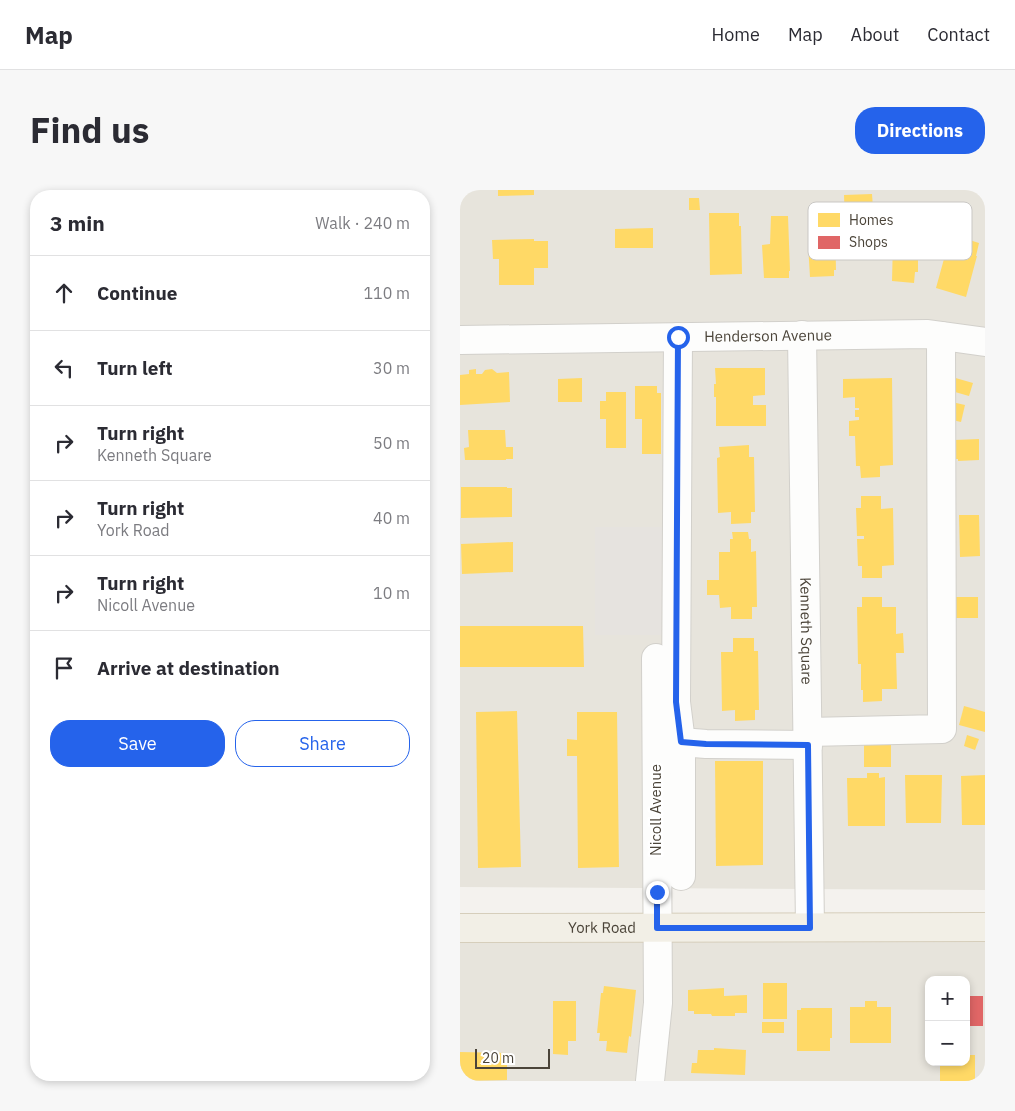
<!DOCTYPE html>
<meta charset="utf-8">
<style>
:root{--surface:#fff;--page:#f7f7f7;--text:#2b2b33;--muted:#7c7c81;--line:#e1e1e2;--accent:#2563eb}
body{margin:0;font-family:"IBM Plex Sans",sans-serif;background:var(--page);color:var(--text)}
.controls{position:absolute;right:15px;bottom:15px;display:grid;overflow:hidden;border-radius:10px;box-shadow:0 2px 8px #0003}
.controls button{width:45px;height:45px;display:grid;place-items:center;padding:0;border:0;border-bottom:1px solid var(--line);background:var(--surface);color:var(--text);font:25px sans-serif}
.scale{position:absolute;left:15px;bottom:12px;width:75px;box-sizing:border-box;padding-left:5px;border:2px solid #4b4439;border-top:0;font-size:14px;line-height:18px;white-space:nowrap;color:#4b4439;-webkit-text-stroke:4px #fff;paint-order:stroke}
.stop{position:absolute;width:15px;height:15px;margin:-11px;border:4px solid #2563eb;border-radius:50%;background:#fff}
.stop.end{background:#2563eb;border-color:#fff;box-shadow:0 1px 5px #0008}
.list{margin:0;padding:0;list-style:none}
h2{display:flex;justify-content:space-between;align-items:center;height:65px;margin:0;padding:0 20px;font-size:21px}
h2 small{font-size:16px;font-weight:400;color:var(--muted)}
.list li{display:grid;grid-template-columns:32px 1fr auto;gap:15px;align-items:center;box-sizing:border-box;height:75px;padding:0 20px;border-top:1px solid var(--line)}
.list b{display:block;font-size:19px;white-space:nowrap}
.list p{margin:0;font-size:16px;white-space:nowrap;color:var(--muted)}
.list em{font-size:16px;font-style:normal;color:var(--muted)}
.actions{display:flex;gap:10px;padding:15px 20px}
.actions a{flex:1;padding:11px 0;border:1px solid var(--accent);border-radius:20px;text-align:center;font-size:18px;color:var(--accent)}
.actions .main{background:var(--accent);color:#fff}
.icon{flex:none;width:28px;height:28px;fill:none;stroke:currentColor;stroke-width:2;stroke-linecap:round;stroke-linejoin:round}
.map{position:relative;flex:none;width:525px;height:891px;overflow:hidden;border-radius:20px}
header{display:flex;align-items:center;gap:30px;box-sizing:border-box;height:70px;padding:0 25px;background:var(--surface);border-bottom:1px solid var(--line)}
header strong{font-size:24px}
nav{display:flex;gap:28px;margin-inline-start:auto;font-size:18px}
.intro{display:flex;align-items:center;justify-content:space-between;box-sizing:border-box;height:120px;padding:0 30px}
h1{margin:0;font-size:35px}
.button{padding:12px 22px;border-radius:20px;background:var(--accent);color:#fff;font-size:18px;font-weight:700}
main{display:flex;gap:30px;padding:0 30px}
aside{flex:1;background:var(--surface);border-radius:20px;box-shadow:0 2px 8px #0003}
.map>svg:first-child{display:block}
.residential{fill:#e7e4dc;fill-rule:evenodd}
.parking{fill:#e6e3df}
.homes{fill:#ffd966}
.shops{fill:#e06666}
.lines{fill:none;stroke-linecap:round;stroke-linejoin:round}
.minor-casing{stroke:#d2d0cb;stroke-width:30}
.major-casing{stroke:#d6cebb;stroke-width:30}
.minor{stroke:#fdfdfc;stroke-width:28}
.major{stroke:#f2efe6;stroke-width:28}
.route{stroke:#2563eb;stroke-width:6}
.labels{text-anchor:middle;stroke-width:5;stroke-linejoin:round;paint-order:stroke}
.street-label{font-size:15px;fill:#4b4439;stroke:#fff}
.key{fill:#fff;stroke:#c9c7c4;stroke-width:1}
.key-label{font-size:14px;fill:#4b4439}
</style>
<header>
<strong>Map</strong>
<nav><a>Home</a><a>Map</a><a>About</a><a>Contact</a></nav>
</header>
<div class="intro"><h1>Find us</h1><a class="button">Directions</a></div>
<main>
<aside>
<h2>3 min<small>Walk · 240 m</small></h2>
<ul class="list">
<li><svg class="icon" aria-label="ahead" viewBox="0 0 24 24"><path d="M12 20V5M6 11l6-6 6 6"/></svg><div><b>Continue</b></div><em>110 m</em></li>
<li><svg class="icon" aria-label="left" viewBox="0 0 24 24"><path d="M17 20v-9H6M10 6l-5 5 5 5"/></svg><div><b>Turn left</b></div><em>30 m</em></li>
<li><svg class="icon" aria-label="right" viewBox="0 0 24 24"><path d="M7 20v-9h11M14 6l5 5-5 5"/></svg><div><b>Turn right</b><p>Kenneth Square</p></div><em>50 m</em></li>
<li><svg class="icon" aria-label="right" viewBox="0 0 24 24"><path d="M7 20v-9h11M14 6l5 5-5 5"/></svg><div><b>Turn right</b><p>York Road</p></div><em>40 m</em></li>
<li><svg class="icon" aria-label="right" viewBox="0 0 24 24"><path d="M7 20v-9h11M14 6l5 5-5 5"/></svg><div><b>Turn right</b><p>Nicoll Avenue</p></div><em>10 m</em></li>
<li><svg class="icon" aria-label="arrive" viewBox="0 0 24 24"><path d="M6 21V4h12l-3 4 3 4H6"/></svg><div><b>Arrive at destination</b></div></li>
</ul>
<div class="actions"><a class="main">Save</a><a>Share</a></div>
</aside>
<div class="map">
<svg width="525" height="891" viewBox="0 0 525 891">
<rect width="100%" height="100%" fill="#f4f2ee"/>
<!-- residential -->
<g class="residential">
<path d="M 0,0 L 525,0 L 525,700 L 0,697 Z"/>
<path d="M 525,741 L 525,891 L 0,891 L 0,748 ZM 469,790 L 506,790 L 506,872 L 469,872 Z"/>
</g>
<!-- parking -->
<path class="parking" d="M 135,337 L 205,337 L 204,445 L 135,445 Z"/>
<!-- homes -->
<g class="homes">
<path d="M 38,0 L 74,0 L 74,5 L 38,6 Z"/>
<path d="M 412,4 L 414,32 L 385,33 L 384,5 Z"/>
<path d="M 229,8 L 239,8 L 240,20 L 229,20 Z"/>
<path d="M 249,23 L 279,23 L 279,36 L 281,36 L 282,84 L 250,85 Z"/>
<path d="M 373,25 L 373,32 L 375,32 L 376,80 L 374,80 L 374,86 L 350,87 L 348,54 L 356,54 L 356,26 Z"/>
<path d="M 311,26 L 328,26 L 330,81 L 329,81 L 329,88 L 304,88 L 302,55 L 310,54 Z"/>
<path d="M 193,38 L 193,58 L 155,58 L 155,39 Z"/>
<path d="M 503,48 L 519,53 L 516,66 L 517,66 L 506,107 L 476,98 L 487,58 L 499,61 Z"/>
<path d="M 74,49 L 74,51 L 88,51 L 88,78 L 74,78 L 74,95 L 39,95 L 39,69 L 33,69 L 32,50 Z"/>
<path d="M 433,51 L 466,53 L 465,70 L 458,69 L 458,82 L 455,82 L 454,93 L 432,91 Z"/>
<path d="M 255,178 L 305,178 L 305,205 L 293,206 L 293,215 L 306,215 L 306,236 L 256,236 L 256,207 L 254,207 L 254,194 L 256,194 Z"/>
<path d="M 16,179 L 16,184 L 22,184 L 25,180 L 32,179 L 37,183 L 49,182 L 50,212 L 0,215 L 0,185 L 9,184 L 9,180 Z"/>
<path d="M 492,187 L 513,193 L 509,206 L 488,200 Z"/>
<path d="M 122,188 L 122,212 L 98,212 L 98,189 Z"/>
<path d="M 432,188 L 433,275 L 420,276 L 420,287 L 401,288 L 400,276 L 396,276 L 395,246 L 389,246 L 389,231 L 399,230 L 399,227 L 395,227 L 395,220 L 399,220 L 399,218 L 395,218 L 395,207 L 383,208 L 383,189 Z"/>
<path d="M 175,196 L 197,196 L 197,203 L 201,203 L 201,264 L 182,264 L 182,229 L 175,229 Z"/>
<path d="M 146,202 L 166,202 L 166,258 L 146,258 L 146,229 L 140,229 L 140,211 L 146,211 Z"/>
<path d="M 492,212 L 505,215 L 501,232 L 488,229 Z"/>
<path d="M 8,240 L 45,240 L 46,257 L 53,257 L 53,269 L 46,269 L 46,270 L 5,270 L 4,258 L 9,257 Z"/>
<path d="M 519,249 L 519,270 L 498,271 L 498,269 L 495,269 L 494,250 Z"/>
<path d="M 289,255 L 289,267 L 294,267 L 295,322 L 291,322 L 291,333 L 271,334 L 271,322 L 258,323 L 257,268 L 260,267 L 259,257 Z"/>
<path d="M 1,297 L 47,297 L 47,298 L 52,298 L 52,327 L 1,328 Z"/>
<path d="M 401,306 L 421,306 L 421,319 L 433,318 L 434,375 L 422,376 L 422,388 L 402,388 L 402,376 L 398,376 L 397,349 L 404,349 L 404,346 L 397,346 L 396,318 L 401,318 Z"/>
<path d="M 499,325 L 519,325 L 520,366 L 500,367 Z"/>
<path d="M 272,342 L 288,342 L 289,349 L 291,349 L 291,362 L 296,361 L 297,417 L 292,417 L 292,429 L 271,429 L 271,417 L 260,418 L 259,405 L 247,405 L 247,390 L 259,390 L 259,362 L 270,362 L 270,349 L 273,349 Z"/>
<path d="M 53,352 L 53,382 L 2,384 L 1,354 Z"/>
<path d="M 402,407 L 422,407 L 422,417 L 436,417 L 436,444 L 443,443 L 444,463 L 436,463 L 437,499 L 422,499 L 422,511 L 403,512 L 403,500 L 401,500 L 401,474 L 398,474 L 397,417 L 402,417 Z"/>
<rect x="492" y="407" width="26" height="21"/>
<path d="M 0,436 L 123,436 L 124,477 L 0,477 Z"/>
<path d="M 273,448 L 294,448 L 294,461 L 298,461 L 299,520 L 295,520 L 295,530 L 275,531 L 275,520 L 262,521 L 261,462 L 273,462 Z"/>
<path d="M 504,516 L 525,522 L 525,542 L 499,535 Z"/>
<path d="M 57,521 L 61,677 L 18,678 L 16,522 Z"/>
<path d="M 117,522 L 157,522 L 159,677 L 118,678 L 117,566 L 107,566 L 107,549 L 117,550 Z"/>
<path d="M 507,545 L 519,549 L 515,560 L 504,556 Z"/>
<path d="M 431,552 L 431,577 L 404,577 L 404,553 Z"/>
<path d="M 255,571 L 303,571 L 303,675 L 256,676 Z"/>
<path d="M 407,583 L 419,583 L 419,588 L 425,587 L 425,636 L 388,636 L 387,588 L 407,588 Z"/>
<path d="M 445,585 L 482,585 L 481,633 L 446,633 Z"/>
<path d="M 525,585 L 525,635 L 502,635 L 501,586 Z"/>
<rect x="303" y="793" width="24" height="36"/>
<path d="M 144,796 L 176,800 L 171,847 L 169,846 L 167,863 L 146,861 L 147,851 L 139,851 L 140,843 L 137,843 L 141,803 L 143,803 Z"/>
<path d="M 264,798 L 264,806 L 287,805 L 287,823 L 275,823 L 275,826 L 252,826 L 251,824 L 234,824 L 234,821 L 228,821 L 228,800 Z"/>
<path d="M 93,811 L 116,811 L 116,851 L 108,851 L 108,865 L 93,864 Z"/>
<path d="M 405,811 L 417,811 L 417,817 L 431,817 L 431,853 L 390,853 L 390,817 L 405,817 Z"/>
<path d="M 341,818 L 372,818 L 372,848 L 370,848 L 370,861 L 337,861 L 337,820 L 341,820 Z"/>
<rect x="302" y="832" width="22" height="11"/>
<path d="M 254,858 L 286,860 L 285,885 L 231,883 L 232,873 L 237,873 L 238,860 L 254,860 Z"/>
<path d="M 0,862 L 47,863 L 47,890 L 0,891 Z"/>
<path d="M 506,865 L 515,865 L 515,891 L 480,891 L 480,872 L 506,872 Z"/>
</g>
<!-- shops -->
<g class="shops">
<path d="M 467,806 L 469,806 L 469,836 L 467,835 Z"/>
<rect x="506" y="806" width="17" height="30"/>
</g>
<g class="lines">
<!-- minor casing -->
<g class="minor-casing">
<g id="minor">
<path id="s1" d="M 342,145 L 350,737"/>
<path d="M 218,147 L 216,512 L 221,552 L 246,554 L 348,555"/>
<path id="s2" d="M 0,150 L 468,144 L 525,152"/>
<path d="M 348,542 L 482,539 L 481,146"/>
<path d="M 221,686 L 221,552"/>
<path d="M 190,891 L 198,813 L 196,468"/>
</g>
</g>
<!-- major casing -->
<g class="major-casing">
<g id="major">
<path id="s3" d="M 0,738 L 525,737"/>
</g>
</g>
<!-- minor -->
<use href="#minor" class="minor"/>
<!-- major -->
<use href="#major" class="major"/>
</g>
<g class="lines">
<!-- route -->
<path class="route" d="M 197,702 L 197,738 L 350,738 L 348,555 L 246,554 L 221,552 L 216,512 L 218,147"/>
</g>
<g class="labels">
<!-- street labels -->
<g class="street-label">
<text dy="5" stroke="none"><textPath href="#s2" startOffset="308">Henderson Avenue</textPath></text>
<text dy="5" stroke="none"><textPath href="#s1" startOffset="296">Kenneth Square</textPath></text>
<text transform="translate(196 620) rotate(-90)" y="5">Nicoll Avenue</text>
<text dy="5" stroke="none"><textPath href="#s3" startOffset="142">York Road</textPath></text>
</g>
</g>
<!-- legend -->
<rect x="348" y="12" width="164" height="58" rx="8" class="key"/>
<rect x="358" y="23" width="22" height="14" fill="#ffd966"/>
<rect x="358" y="46" width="22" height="13" fill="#e06666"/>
<g class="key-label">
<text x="389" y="35">Homes</text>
<text x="389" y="57">Shops</text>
</g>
</svg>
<div class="controls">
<button>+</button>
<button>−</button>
</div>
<div class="scale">20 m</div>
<div class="stop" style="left:218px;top:147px"></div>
<div class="stop end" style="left:197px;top:702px"></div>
</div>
</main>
